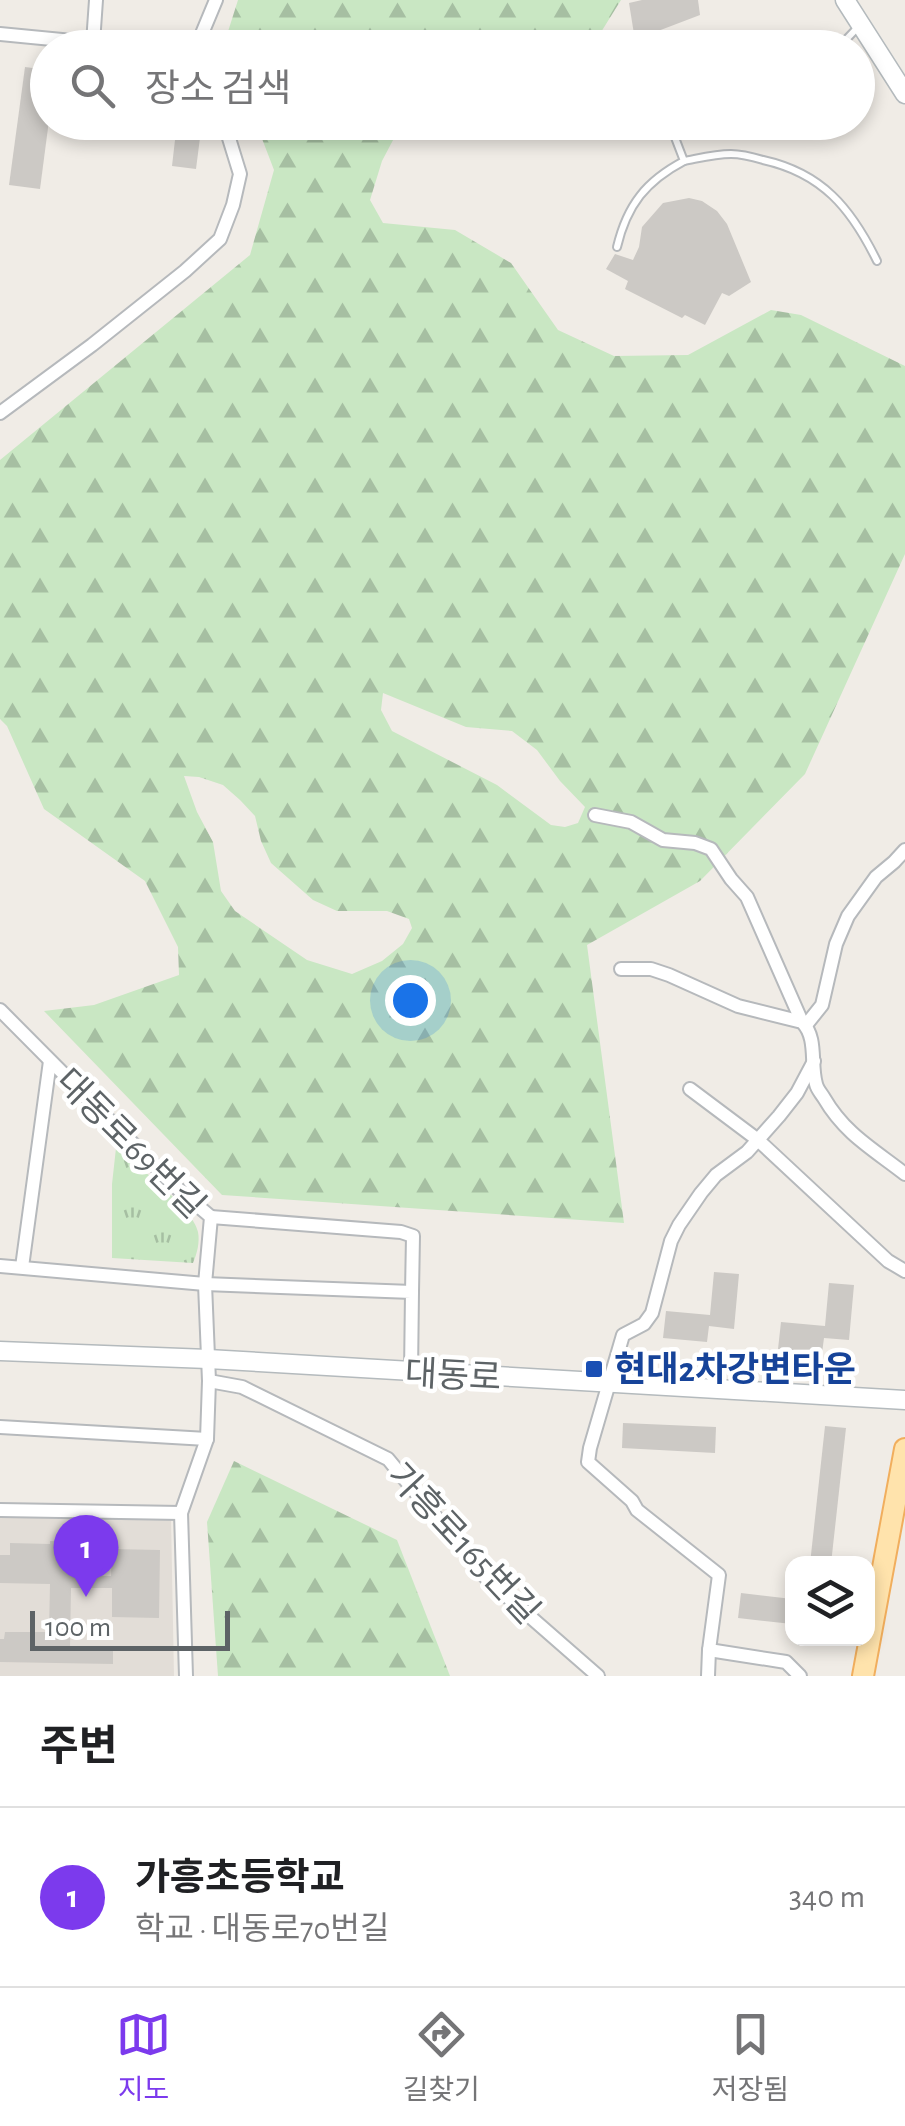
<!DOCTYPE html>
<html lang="ko">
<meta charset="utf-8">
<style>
:root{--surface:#fff;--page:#f6f6f6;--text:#202124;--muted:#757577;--line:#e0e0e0;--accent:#7c3aed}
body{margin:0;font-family:"Alegreya Sans","Noto Sans KR",sans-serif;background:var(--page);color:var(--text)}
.controls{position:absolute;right:30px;bottom:30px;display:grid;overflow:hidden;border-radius:20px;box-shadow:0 5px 15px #0003}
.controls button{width:90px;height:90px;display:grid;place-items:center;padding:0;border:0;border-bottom:2px solid var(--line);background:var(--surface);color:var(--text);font:50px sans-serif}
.scale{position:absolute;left:30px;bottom:25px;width:200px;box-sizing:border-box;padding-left:10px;border:5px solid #5d6366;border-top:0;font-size:28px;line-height:35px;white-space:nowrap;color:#5d6366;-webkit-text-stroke:8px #fff;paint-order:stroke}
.you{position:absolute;left:410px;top:1000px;width:35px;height:35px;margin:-25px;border:8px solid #fff;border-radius:50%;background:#1a73e8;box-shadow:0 0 0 15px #1a73e833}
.badge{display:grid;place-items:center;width:65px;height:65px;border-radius:50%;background:var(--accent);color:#fff;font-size:32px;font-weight:700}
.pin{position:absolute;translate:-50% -82px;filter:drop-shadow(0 2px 5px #0008)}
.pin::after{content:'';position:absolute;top:52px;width:35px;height:30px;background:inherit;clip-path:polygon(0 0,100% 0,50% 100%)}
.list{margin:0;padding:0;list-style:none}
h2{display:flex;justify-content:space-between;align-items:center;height:130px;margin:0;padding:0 40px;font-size:42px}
h2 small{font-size:32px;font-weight:400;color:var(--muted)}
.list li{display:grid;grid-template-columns:65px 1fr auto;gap:30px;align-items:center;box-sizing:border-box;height:180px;padding:0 40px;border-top:2px solid var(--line)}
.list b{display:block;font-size:38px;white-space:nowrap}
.list p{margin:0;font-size:32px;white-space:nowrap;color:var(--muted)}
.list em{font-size:32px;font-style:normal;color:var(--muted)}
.icon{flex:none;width:55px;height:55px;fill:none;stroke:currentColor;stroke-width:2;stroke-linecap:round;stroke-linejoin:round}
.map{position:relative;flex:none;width:905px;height:1676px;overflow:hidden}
.search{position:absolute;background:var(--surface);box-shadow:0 5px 15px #0003;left:30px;right:30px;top:30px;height:110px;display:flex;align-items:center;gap:25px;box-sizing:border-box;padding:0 35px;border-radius:55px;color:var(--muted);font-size:38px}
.sheet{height:310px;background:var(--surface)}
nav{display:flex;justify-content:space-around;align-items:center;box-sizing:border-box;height:140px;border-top:2px solid var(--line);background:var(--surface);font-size:28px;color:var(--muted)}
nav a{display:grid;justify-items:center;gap:5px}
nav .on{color:var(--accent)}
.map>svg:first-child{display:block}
.education{fill:#e2ddd7}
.forest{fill:url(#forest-firs);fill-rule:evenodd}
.park{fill:url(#park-tufts)}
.building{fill:#ccc9c5}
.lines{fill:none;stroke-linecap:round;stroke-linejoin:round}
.lane-casing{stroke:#b6b9bc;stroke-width:10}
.street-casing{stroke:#b6b9bc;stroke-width:16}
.secondary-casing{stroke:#b4babd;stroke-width:21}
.primary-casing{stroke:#f1ae5d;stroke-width:24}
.lane{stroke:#fff;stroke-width:6}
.street{stroke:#fff;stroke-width:12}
.secondary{stroke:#fff;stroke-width:18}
.primary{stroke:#ffe3ac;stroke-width:20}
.transit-dot{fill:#1a4fb4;stroke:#fff;stroke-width:4}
.labels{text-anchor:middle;stroke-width:9;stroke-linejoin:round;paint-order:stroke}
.street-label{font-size:35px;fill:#5d6366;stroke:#fff}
.transit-label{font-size:35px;font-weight:bold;fill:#164399;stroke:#fff;text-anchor:start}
</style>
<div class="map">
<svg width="905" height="1676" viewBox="0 0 905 1676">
<defs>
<pattern id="forest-firs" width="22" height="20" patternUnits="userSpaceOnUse" patternTransform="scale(2.5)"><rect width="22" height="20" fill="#c9e7c3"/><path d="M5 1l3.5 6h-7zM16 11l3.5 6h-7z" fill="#a6bfa2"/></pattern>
<pattern id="park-tufts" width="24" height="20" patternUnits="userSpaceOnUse" patternTransform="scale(2.5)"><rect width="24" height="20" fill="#c9e7c3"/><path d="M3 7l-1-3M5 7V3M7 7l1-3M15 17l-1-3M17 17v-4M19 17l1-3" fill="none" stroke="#a6bfa2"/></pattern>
</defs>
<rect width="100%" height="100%" fill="#f0ece6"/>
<!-- education -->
<path class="education" d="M 171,1517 L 174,1676 L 0,1676 L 0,1518 Z"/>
<!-- forest -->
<g class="forest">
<path d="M 238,0 L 621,0 L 593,45 L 535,30 L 458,47 L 227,47 L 225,41 Z"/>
<path d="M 256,123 L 402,123 L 382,161 L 370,200 L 383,223 L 455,230 L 511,263 L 558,330 L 614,356 L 688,355 L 771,310 L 801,315 L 905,366 L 905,554 L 805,774 L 700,881 L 587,945 L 624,1223 L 222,1195 L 44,1011 L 94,1005 L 179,975 L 178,947 L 145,881 L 44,809 L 7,726 L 0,719 L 0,460 L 250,255 L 274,170 ZM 383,693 L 466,727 L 512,731 L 537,750 L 560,781 L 585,807 L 578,823 L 565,827 L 551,825 L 497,785 L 392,731 L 381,710 ZM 184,776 L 199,777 L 223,785 L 240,800 L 255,816 L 261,841 L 271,863 L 313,900 L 337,911 L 387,911 L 409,919 L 412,928 L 403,944 L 382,961 L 352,974 L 307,960 L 235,911 L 221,891 L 213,842 L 197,812 Z"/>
<path d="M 234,1461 L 397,1540 L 450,1676 L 218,1676 L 207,1522 Z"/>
</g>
<!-- park -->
<path class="park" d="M 116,1148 C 136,1165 193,1207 198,1232 C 200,1242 197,1254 193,1263 L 112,1258 L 112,1184 Z"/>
<!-- building -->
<g class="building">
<path d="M 642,0 L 698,0 L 700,15 L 658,31 L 634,34 L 629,3 Z"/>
<path d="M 25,67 L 48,70 L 48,128 L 40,189 L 9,185 Z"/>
<path d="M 94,122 L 191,122 L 190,129 L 201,130 L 196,169 L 172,166 L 175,140 L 94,129 Z"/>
<path d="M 689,198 L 702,201 L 717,211 L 727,224 L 751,282 L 729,296 L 722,293 L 705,325 L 685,315 L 682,318 L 625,289 L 628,281 L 606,269 L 615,254 L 633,260 L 639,247 L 642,227 L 663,203 Z"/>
<path d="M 714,1272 L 739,1274 L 734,1329 L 709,1326 L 707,1342 L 663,1338 L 666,1311 L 710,1315 Z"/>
<path d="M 829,1283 L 854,1285 L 849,1340 L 824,1338 L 822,1353 L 778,1349 L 781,1322 L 825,1326 Z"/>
<path d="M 623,1423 L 716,1427 L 715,1453 L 622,1448 Z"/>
<path d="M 825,1426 L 846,1428 L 831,1564 L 810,1564 Z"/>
<path d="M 50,1541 L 82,1542 L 81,1576 L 111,1576 L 112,1549 L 160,1550 L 159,1618 L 112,1617 L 112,1588 L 71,1588 L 70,1647 L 113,1648 L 113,1664 L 0,1662 L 0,1639 L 4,1639 L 5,1632 L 49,1632 L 50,1584 L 0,1583 L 0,1555 L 10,1555 L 10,1543 L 50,1544 Z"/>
<path d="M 741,1593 L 792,1599 L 792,1624 L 738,1618 Z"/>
</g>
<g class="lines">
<!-- lane casing -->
<g class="lane-casing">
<g id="lane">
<path d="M 838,48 L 860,25"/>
<path d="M 732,122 L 743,122"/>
<path d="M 684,161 C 700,158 715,154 731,154 C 742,154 753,157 763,160 C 822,173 851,208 877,261"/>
<path d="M 617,247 C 627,205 646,181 684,161 L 669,122"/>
</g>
</g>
<!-- street casing -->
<g class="street-casing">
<g id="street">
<path d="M 0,34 L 93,43 L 191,48"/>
<path d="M 93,43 L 96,0"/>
<path d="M 196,48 L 216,0"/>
<path d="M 0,413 L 92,345 L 185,271 L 220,239 L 233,205 L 240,174 L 224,122"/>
<path d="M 595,815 L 631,822 L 663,840 L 695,843 L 711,849 L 731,879 L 747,897 L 802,1022"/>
<path d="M 621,969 L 651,969 L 669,975 L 738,1006 L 802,1022 C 818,1038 810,1064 816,1084 C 817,1089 821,1093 824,1098 C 845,1134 873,1149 905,1174"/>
<path d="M 0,1010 L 179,1190 L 211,1217 L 205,1284 L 209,1381 L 207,1439 L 181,1513 L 186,1676"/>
<path d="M 806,1025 L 822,1005 L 836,944 L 848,916 L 876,877 L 894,862 L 905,850"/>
<path d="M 690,1089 L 758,1140 L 888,1261 L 905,1271"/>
<path d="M 211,1217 L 401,1232 L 413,1236 L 412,1292"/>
<path d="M 0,1266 L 205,1284 L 412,1292 L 411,1373"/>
<path d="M 22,1267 L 50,1061"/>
<path d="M 209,1381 L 242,1387 L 388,1459 L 487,1579 L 598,1676"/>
<path d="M 0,1427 L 207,1439"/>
<path d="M 0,1510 L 181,1513"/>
<path d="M 708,1676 L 709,1650"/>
<path d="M 800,1676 L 786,1662 L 709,1650 L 719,1575 L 637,1510 L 632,1501 L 588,1462 L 590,1448 L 623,1335 L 644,1324 L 652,1313 L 671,1241 L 679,1225 L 701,1193 L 716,1175 L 747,1152 L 779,1116 L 797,1093 L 814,1061"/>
</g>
</g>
<!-- secondary casing -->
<g class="secondary-casing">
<g id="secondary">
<path d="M 845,0 L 905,94"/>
<path d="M 0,1351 L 208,1359 L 905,1400"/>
</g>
</g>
<!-- primary casing -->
<g class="primary-casing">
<path id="primary" d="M 863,1676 L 905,1449"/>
</g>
<!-- lane -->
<use href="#lane" class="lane"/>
<!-- street -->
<use href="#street" class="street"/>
<!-- secondary -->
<use href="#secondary" class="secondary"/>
<!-- primary -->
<use href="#primary" class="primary"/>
</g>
<!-- markers -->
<rect class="transit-dot" x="584" y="1359" width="20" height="20" rx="5"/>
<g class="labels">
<!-- street labels -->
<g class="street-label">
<text transform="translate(131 1143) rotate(45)" y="12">대동로69번길</text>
<text transform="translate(453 1375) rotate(3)" y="12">대동로</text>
<text transform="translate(464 1543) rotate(47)" y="12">가흥로165번길</text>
</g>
<!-- transit labels -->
<g class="transit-label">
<text x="614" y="1381">현대2차강변타운</text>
</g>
</g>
</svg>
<div class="controls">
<button><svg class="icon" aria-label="layers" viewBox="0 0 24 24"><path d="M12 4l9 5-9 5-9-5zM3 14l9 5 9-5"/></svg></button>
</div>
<div class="scale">100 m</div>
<div class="you"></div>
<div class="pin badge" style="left:86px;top:1597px">1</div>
<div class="search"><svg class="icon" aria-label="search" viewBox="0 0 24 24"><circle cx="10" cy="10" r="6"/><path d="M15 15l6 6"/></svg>장소 검색</div>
</div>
<section class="sheet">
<h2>주변<small></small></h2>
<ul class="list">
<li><span class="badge">1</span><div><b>가흥초등학교</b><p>학교 · 대동로70번길</p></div><em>340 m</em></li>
</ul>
</section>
<nav>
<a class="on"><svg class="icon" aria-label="map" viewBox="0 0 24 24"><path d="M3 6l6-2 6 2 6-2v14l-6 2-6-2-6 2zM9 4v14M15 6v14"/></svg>지도</a>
<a><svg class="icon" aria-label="directions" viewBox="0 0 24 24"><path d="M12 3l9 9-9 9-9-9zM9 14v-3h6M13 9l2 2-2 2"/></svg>길찾기</a>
<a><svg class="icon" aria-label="saved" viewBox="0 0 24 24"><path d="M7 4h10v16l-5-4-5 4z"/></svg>저장됨</a>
</nav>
